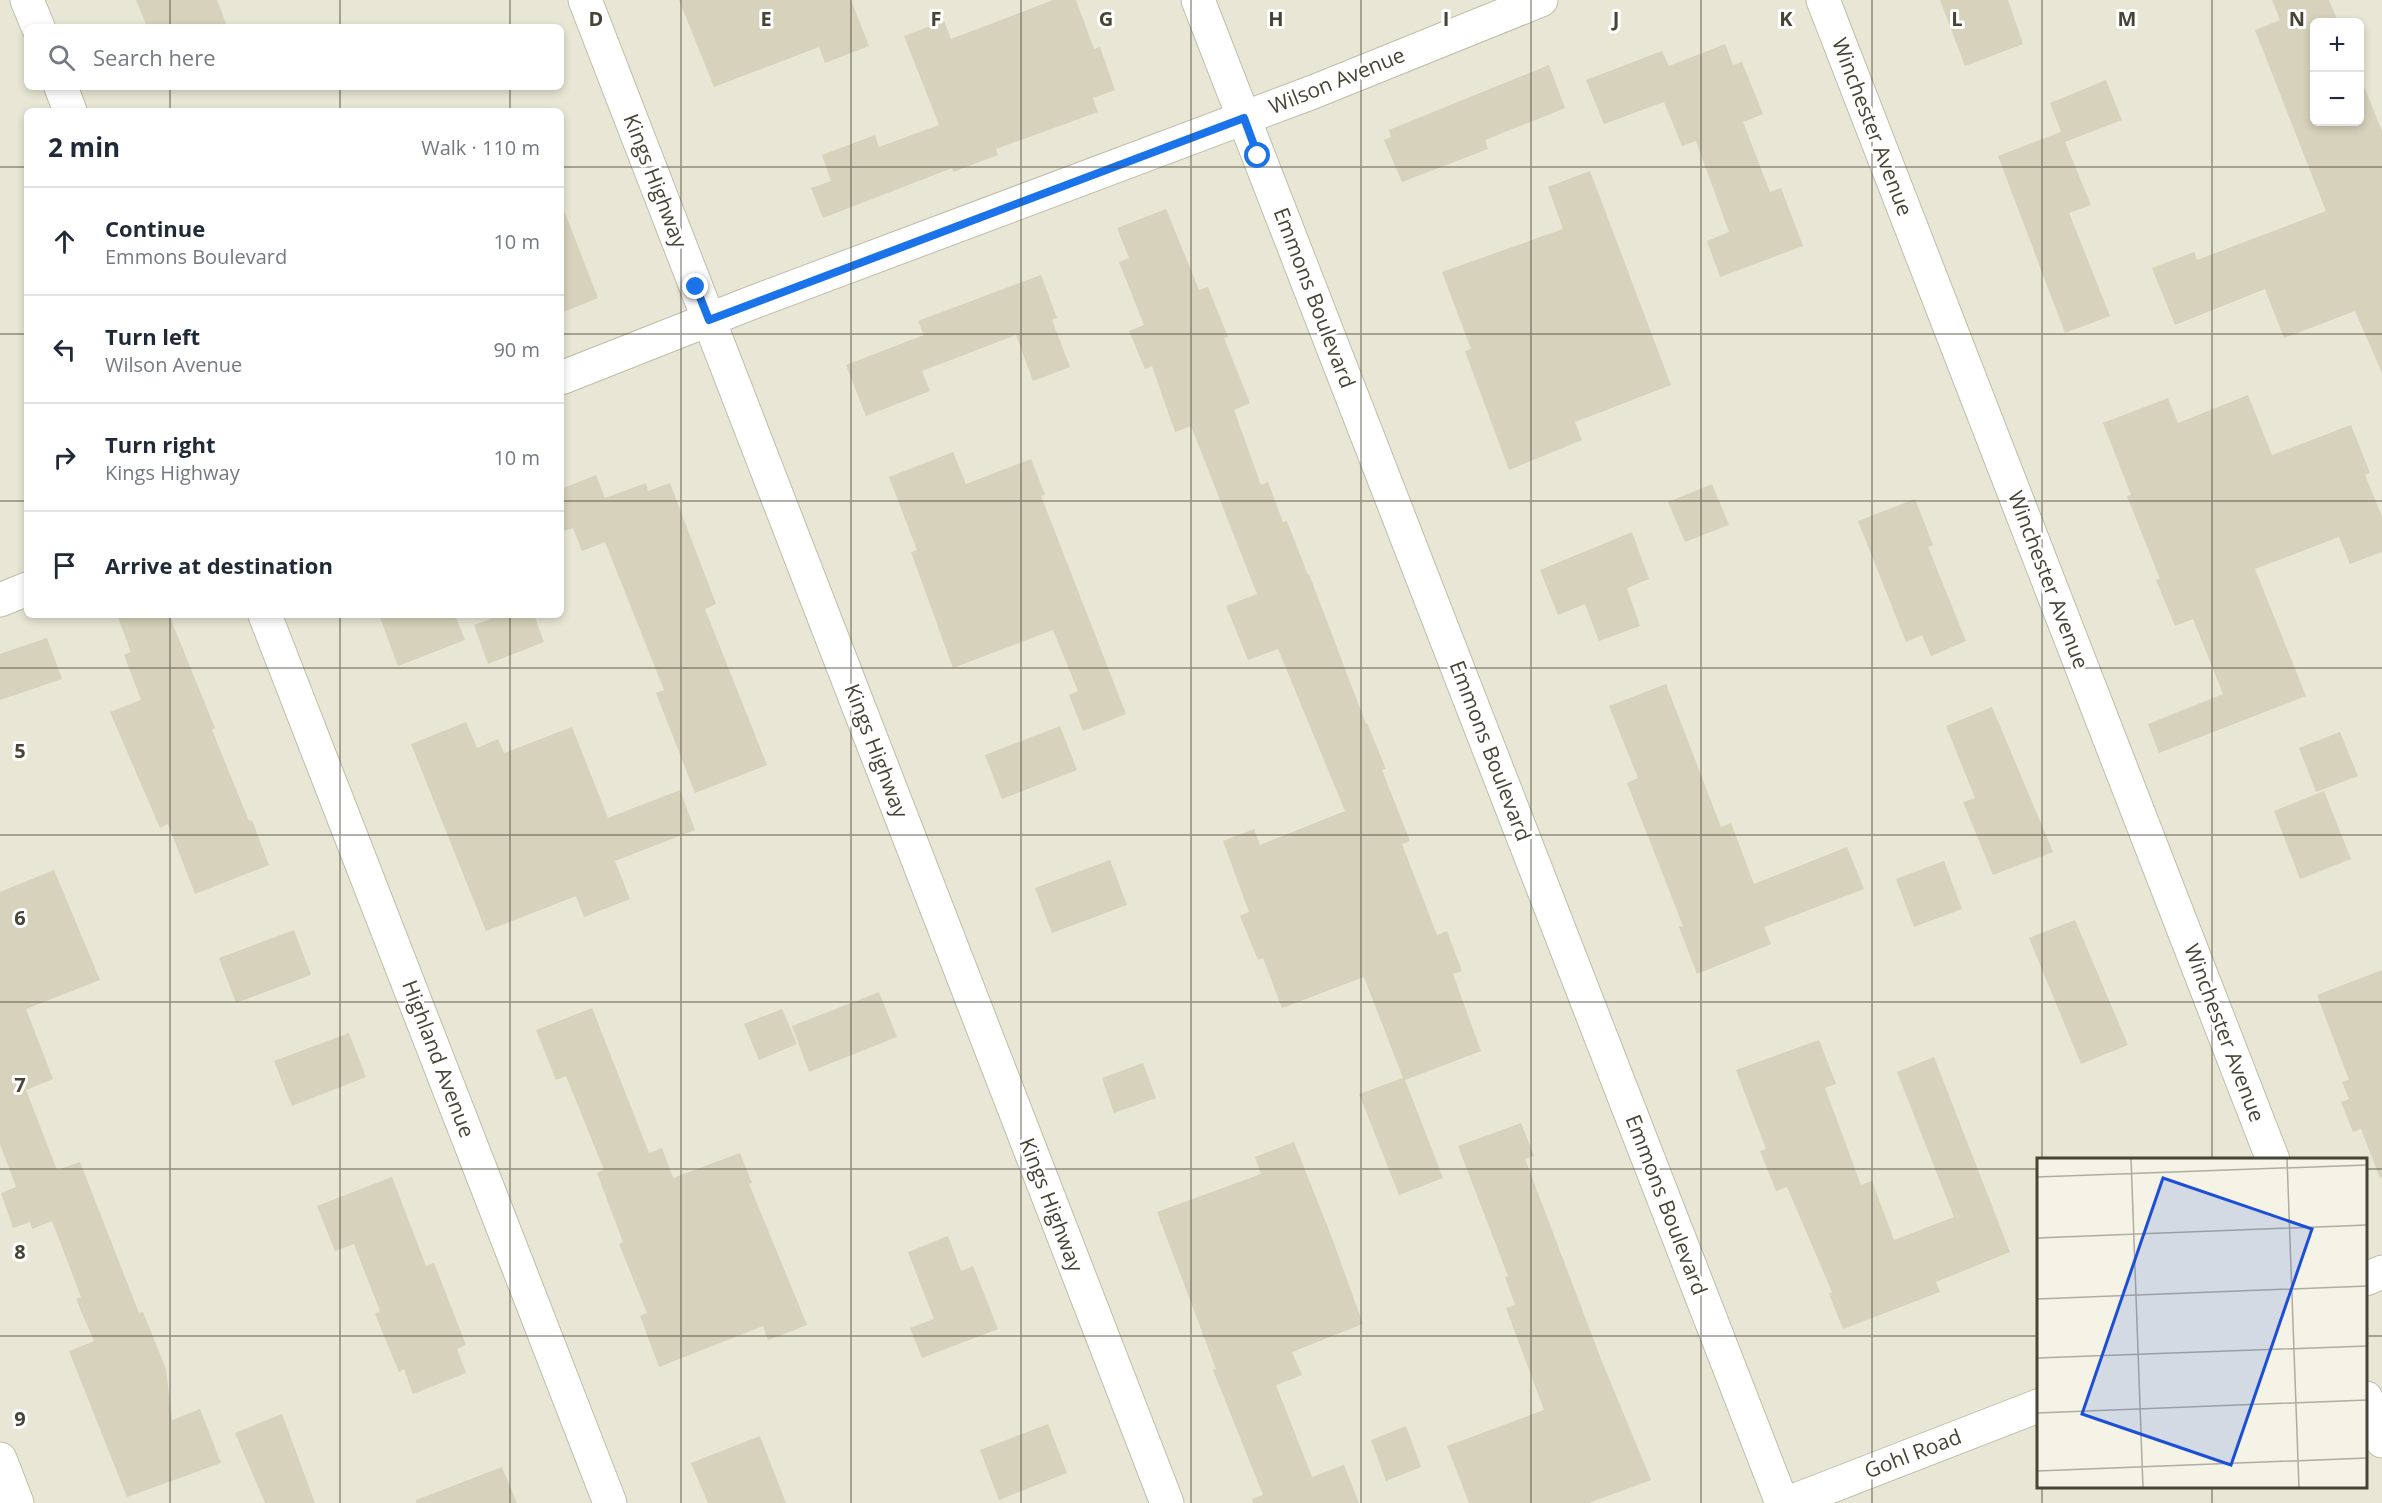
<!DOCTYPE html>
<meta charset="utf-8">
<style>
:root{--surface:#fff;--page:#f6f6f7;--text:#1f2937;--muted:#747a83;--line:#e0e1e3}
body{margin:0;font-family:"Open Sans",sans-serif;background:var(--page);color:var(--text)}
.controls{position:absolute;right:18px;top:18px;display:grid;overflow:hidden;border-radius:9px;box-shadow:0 3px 9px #0003}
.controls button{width:54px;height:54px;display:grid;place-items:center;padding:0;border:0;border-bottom:2px solid var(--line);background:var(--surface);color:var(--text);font:30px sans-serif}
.stop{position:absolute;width:18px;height:18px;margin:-14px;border:4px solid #1a73e8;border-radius:50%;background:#fff}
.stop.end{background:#1a73e8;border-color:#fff;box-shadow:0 2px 6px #0008}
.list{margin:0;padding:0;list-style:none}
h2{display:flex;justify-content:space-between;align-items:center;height:78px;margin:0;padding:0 24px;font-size:26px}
h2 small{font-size:20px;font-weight:400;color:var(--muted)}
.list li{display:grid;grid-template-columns:39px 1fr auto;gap:18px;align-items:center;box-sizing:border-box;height:108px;padding:0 24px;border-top:2px solid var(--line)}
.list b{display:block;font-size:22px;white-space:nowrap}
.list p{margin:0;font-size:20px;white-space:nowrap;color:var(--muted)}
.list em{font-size:20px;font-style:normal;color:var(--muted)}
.icon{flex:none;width:33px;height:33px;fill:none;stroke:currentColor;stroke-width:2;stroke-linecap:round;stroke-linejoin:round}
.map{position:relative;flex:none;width:2382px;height:1503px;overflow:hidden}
.search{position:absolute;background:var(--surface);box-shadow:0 3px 9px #0003;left:24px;top:24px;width:540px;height:66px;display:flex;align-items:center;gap:15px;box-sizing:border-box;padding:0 21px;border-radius:9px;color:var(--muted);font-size:22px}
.panel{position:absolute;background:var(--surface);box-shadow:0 3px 9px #0003;left:24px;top:108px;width:540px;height:510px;border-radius:9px}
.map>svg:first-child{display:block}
.residential{fill:#e8e6d4;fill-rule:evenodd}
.building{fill:#d6d2bb}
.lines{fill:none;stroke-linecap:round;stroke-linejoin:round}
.minor-casing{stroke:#c0bda8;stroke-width:35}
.tertiary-casing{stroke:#c0bda8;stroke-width:35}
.minor{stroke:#fff;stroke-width:33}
.tertiary{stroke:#fff;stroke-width:33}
.route{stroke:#1a73e8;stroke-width:8}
.grid{fill:none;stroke:#474435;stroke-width:1.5;stroke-opacity:0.55}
.labels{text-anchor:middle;stroke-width:6;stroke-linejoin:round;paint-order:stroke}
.street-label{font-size:21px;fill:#474435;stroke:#fff}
.inset-road{fill:none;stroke:#afad9f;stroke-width:1.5}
.view{fill:#1d4ed8;fill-opacity:0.15;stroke:#1d4ed8;stroke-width:3}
.inset-edge{fill:none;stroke:#474435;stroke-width:3}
.grid-label{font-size:20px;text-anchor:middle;font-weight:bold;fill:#474435;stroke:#fff;stroke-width:6;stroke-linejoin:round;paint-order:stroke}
</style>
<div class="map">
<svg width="2382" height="1503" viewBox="0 0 2382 1503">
<rect width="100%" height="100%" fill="#f4f3e6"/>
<!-- residential -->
<path class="residential" d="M 0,0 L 2382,0 L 2382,1503 L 0,1503 ZM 2314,22 L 2360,22 L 2360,122 L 2314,122 ZM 27,27 L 561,27 L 561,87 L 27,87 ZM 27,111 L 561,111 L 561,615 L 27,615 ZM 2038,1160 L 2366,1160 L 2366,1486 L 2038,1486 Z"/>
<!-- building -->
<g class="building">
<path d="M 136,0 L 217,0 L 227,26 L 147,27 Z"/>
<path d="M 679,0 L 851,0 L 869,46 L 825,63 L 819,47 L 714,87 Z"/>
<path d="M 1053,0 L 1076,0 L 1094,49 L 1100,47 L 1115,90 L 1093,98 L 1098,112 L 996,149 L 998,155 L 953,172 L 952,168 L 823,218 L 811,188 L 831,181 L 822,155 L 875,135 L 879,147 L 939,125 L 904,36 L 944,21 L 951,39 Z"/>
<path d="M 1940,0 L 2008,0 L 2023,44 L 1965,66 Z"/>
<path d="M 2272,0 L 2329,0 L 2338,22 L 2314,22 L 2314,122 L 2360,122 L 2360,76 L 2382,131 L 2382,373 L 2355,311 L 2284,338 L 2265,289 L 2175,325 L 2152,268 L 2194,252 L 2197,260 L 2326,211 L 2255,30 L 2280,20 Z"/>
<path d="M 1725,44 L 1733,65 L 1742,62 L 1763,114 L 1743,122 L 1770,192 L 1781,188 L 1803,246 L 1720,277 L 1707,241 L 1729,232 L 1696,141 L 1682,146 L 1664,102 L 1604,124 L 1586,80 L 1662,51 L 1669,66 Z"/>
<path d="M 1549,65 L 1565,108 L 1485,140 L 1488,149 L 1402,182 L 1384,140 L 1391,137 L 1389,130 Z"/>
<path d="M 2106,80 L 2122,120 L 2065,142 L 2091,205 L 2069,213 L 2110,316 L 2065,333 L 1998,156 L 2061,132 L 2050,103 Z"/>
<path d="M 1590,171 L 1671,385 L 1575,422 L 1582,440 L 1509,470 L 1465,351 L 1471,349 L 1442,272 L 1563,229 L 1548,187 Z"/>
<path d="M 563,208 L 598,298 L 561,313 L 561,209 Z"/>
<path d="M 1166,209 L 1199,290 L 1208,287 L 1228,337 L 1224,338 L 1250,403 L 1234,410 L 1261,485 L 1268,482 L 1283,522 L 1287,521 L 1308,575 L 1309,574 L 1366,724 L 1367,723 L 1386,769 L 1382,770 L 1410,841 L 1402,844 L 1437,935 L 1447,931 L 1462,971 L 1453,974 L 1481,1051 L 1405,1080 L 1443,1178 L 1399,1195 L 1359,1094 L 1403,1078 L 1364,977 L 1282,1008 L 1263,958 L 1258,960 L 1240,916 L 1249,912 L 1223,841 L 1254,829 L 1260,845 L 1345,811 L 1278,649 L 1248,660 L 1226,606 L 1257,594 L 1191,426 L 1175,432 L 1152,366 L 1145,369 L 1129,331 L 1144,325 L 1119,262 L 1129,258 L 1117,228 Z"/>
<path d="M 1041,275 L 1057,318 L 1052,320 L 1070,367 L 1033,381 L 1016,335 L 922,371 L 930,391 L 866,416 L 846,365 L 924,335 L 918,321 Z"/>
<path d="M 2248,395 L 2272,455 L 2351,425 L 2370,473 L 2365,475 L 2382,516 L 2382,552 L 2350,564 L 2339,537 L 2255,569 L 2306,696 L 2159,753 L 2148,724 L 2223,694 L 2193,619 L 2175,626 L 2156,580 L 2160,579 L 2127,496 L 2131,495 L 2103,423 L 2168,398 L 2178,423 Z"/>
<path d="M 953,452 L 966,484 L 1031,459 L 1045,495 L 1041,496 L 1126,714 L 1083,731 L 1069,695 L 1078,691 L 1053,630 L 953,668 L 911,552 L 917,550 L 889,477 Z"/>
<path d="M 596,475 L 605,498 L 646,483 L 648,491 L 670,483 L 716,604 L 705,609 L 767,765 L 695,793 L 656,693 L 664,690 L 605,542 L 582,551 L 573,528 L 561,532 L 561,489 Z"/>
<path d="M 1712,484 L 1729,525 L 1685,542 L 1668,502 Z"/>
<path d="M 1915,499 L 1933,545 L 1928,547 L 1966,641 L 1931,656 L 1922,635 L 1906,642 L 1858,521 Z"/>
<path d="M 1632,532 L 1649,579 L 1627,588 L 1640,626 L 1599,641 L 1585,604 L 1558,615 L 1540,570 Z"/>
<path d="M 117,615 L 169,615 L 215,728 L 212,730 L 249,821 L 252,820 L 269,865 L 195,894 L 168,824 L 160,828 L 110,712 L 141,700 L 124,655 L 131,652 Z"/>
<path d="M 379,615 L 455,615 L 465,640 L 398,666 Z"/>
<path d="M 501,615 L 534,615 L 544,642 L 488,664 L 474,625 Z"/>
<path d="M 47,638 L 62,679 L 0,700 L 0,654 Z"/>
<path d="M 1666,684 L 1721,827 L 1731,823 L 1754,884 L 1847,847 L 1864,889 L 1764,927 L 1771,944 L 1697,974 L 1679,927 L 1683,926 L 1627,783 L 1638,778 L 1609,706 Z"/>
<path d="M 1992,707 L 2053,852 L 1993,875 L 1963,802 L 1975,798 L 1946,726 Z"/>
<path d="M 466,722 L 477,748 L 498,739 L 504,753 L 572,727 L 608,818 L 680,790 L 695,830 L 615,861 L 630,899 L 584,917 L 576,896 L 486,931 L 411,744 Z"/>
<path d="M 1060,726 L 1077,770 L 1002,799 L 985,755 Z"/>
<path d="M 2340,732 L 2358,776 L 2316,792 L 2299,748 Z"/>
<path d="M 2324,791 L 2351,859 L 2300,879 L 2274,811 Z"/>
<path d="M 1110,860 L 1127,905 L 1052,933 L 1035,888 Z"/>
<path d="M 1944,861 L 1962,909 L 1914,927 L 1896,879 Z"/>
<path d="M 54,870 L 100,980 L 26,1009 L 53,1079 L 26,1090 L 57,1170 L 80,1162 L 139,1313 L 143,1312 L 166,1369 L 172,1420 L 200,1409 L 221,1463 L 127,1497 L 69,1351 L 94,1341 L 76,1299 L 81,1297 L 52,1221 L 32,1229 L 30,1222 L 13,1228 L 1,1193 L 16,1187 L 0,1144 L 0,892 Z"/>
<path d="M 2075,920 L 2128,1045 L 2081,1064 L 2029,938 Z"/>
<path d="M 294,930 L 311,975 L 236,1003 L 219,958 Z"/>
<path d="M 2382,970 L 2382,1177 L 2380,1178 L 2361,1129 L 2353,1132 L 2341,1102 L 2349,1099 L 2342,1082 L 2349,1080 L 2317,995 Z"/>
<path d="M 879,992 L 897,1037 L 809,1072 L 792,1026 Z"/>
<path d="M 592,1008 L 649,1153 L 662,1148 L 673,1178 L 740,1153 L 752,1183 L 749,1184 L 807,1325 L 768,1340 L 763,1326 L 659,1367 L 640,1316 L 647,1313 L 619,1244 L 623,1242 L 597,1173 L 604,1170 L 566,1076 L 556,1080 L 536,1030 Z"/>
<path d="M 782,1009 L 797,1044 L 759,1060 L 744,1024 Z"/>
<path d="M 349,1033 L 366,1077 L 292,1106 L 274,1061 Z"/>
<path d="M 1819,1040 L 1836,1084 L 1825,1088 L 1861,1185 L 1872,1181 L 1894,1240 L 1954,1217 L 1897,1072 L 1934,1057 L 2010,1252 L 1936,1282 L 1940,1292 L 1843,1329 L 1829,1294 L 1832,1292 L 1787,1187 L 1776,1191 L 1760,1151 L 1766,1149 L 1736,1070 Z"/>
<path d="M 1143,1063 L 1156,1098 L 1114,1113 L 1102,1078 Z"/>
<path d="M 1521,1123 L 1534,1156 L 1525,1159 L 1601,1359 L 1651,1480 L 1589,1503 L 1469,1503 L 1447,1446 L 1544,1410 L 1506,1308 L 1515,1305 L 1505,1277 L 1508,1276 L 1458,1146 Z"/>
<path d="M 1294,1142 L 1332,1238 L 1363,1324 L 1292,1352 L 1302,1375 L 1276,1385 L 1312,1477 L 1344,1465 L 1359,1503 L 1253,1503 L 1252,1499 L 1263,1495 L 1213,1370 L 1216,1369 L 1157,1212 L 1261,1174 L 1255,1157 Z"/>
<path d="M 392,1177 L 426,1266 L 434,1263 L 466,1345 L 457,1349 L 466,1373 L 413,1394 L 404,1369 L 399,1372 L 375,1314 L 380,1311 L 354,1244 L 335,1251 L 317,1206 Z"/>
<path d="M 948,1236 L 961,1271 L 973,1266 L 998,1329 L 922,1358 L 910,1328 L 934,1319 L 908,1252 Z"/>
<path d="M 282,1414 L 315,1503 L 265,1503 L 235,1433 Z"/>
<path d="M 1048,1424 L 1067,1473 L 999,1500 L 980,1450 Z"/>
<path d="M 1406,1426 L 1421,1467 L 1386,1481 L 1371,1440 Z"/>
<path d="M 760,1436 L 786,1503 L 708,1503 L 691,1463 Z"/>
<path d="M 502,1467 L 517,1503 L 416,1503 L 416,1500 Z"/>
</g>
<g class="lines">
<!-- minor casing -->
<g class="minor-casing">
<g id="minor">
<path d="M 27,0 L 38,27"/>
<path d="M 585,0 L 1167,1503"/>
<path d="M 1823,0 L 2273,1160"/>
<path d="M 61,87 L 70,111"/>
<path d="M 561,378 L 751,303 L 1313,92 L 1541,0"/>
<path d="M 0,600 L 27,589"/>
<path d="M 265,615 L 610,1503"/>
<path d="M 2366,1279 L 2382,1272"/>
<path d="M 2366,1398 L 2382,1441"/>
<path d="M 0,1459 L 17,1503"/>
<path d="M 1788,1503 L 2038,1406"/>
</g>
</g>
<!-- tertiary casing -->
<g class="tertiary-casing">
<path id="tertiary" d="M 1198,0 L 1782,1503"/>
</g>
<!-- minor -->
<use href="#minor" class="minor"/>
<!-- tertiary -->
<use href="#tertiary" class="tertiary"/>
</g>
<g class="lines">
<!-- route -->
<path class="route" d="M 696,287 L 709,320 L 1244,118 L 1258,156"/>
</g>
<!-- grid -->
<path class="grid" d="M 170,0 L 170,27M 340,0 L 340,27M 510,0 L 510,27M 681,0 L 681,1503M 851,0 L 851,1503M 1021,0 L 1021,1503M 1191,0 L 1191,1503M 1361,0 L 1361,1503M 1531,0 L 1531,1503M 1701,0 L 1701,1503M 1872,0 L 1872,1503M 2042,0 L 2042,1160M 2212,0 L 2212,1160M 170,87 L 170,111M 340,87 L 340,111M 510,87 L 510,111M 0,167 L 27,167M 561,167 L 2382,167M 0,334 L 27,334M 561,334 L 2382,334M 0,501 L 27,501M 561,501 L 2382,501M 170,615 L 170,1503M 340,615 L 340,1503M 510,615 L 510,1503M 0,668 L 2382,668M 0,835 L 2382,835M 0,1002 L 2382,1002M 0,1169 L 2038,1169M 2366,1169 L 2382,1169M 0,1336 L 2038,1336M 2366,1336 L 2382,1336M 2042,1486 L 2042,1503M 2212,1486 L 2212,1503"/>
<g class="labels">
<!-- street labels -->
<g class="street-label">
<text transform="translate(1337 81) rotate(-22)" y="7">Wilson Avenue</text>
<text transform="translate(1872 127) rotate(69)" y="7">Winchester Avenue</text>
<text transform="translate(655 181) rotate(69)" y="7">Kings Highway</text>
<text transform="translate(1314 298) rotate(69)" y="7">Emmons Boulevard</text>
<text transform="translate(2048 580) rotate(69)" y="7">Winchester Avenue</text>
<text transform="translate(876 751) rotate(69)" y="7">Kings Highway</text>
<text transform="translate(1490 751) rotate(69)" y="7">Emmons Boulevard</text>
<text transform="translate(2224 1033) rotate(69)" y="7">Winchester Avenue</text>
<text transform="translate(438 1059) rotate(69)" y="7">Highland Avenue</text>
<text transform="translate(1051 1205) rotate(69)" y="7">Kings Highway</text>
<text transform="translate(1666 1205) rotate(69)" y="7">Emmons Boulevard</text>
<text transform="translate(1913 1454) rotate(-21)" y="7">Gohl Road</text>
</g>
</g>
<!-- overview -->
<g transform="translate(2037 1158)">
<rect width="330" height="330" fill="#f4f3e6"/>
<path class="inset-road" d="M 94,0 L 106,330M 250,0 L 262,330M 0,19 L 330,7M 0,80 L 330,67M 0,141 L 330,128M 0,200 L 330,188M 0,255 L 330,242M 0,313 L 330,300"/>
<path class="view" d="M 126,20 L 275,71 L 194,307 L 45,256 Z"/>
<rect width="330" height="330" class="inset-edge"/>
</g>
<g class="grid-label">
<text x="596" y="26">D</text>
<text x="766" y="26">E</text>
<text x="936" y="26">F</text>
<text x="1106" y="26">G</text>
<text x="1276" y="26">H</text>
<text x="1446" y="26">I</text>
<text x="1616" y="26">J</text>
<text x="1786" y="26">K</text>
<text x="1957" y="26">L</text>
<text x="2127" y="26">M</text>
<text x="2297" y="26">N</text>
<text x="20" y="758">5</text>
<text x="20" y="925">6</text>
<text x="20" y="1092">7</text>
<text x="20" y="1259">8</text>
<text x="20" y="1426">9</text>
</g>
</svg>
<div class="controls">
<button>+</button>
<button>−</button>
</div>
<div class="stop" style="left:1258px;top:156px"></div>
<div class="stop end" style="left:696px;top:287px"></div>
<div class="search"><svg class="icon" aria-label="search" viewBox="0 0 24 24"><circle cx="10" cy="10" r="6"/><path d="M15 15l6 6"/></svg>Search here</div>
<section class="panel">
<h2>2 min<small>Walk · 110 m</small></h2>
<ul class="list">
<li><svg class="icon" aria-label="ahead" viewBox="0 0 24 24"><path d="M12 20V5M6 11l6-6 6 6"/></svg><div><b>Continue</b><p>Emmons Boulevard</p></div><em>10 m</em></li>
<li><svg class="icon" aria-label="left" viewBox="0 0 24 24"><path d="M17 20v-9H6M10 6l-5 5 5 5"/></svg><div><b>Turn left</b><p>Wilson Avenue</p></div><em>90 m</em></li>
<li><svg class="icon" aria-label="right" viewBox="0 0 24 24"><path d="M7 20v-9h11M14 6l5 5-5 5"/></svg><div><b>Turn right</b><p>Kings Highway</p></div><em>10 m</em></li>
<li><svg class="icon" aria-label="arrive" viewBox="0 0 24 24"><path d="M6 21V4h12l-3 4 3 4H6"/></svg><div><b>Arrive at destination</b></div></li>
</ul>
</section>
</div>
